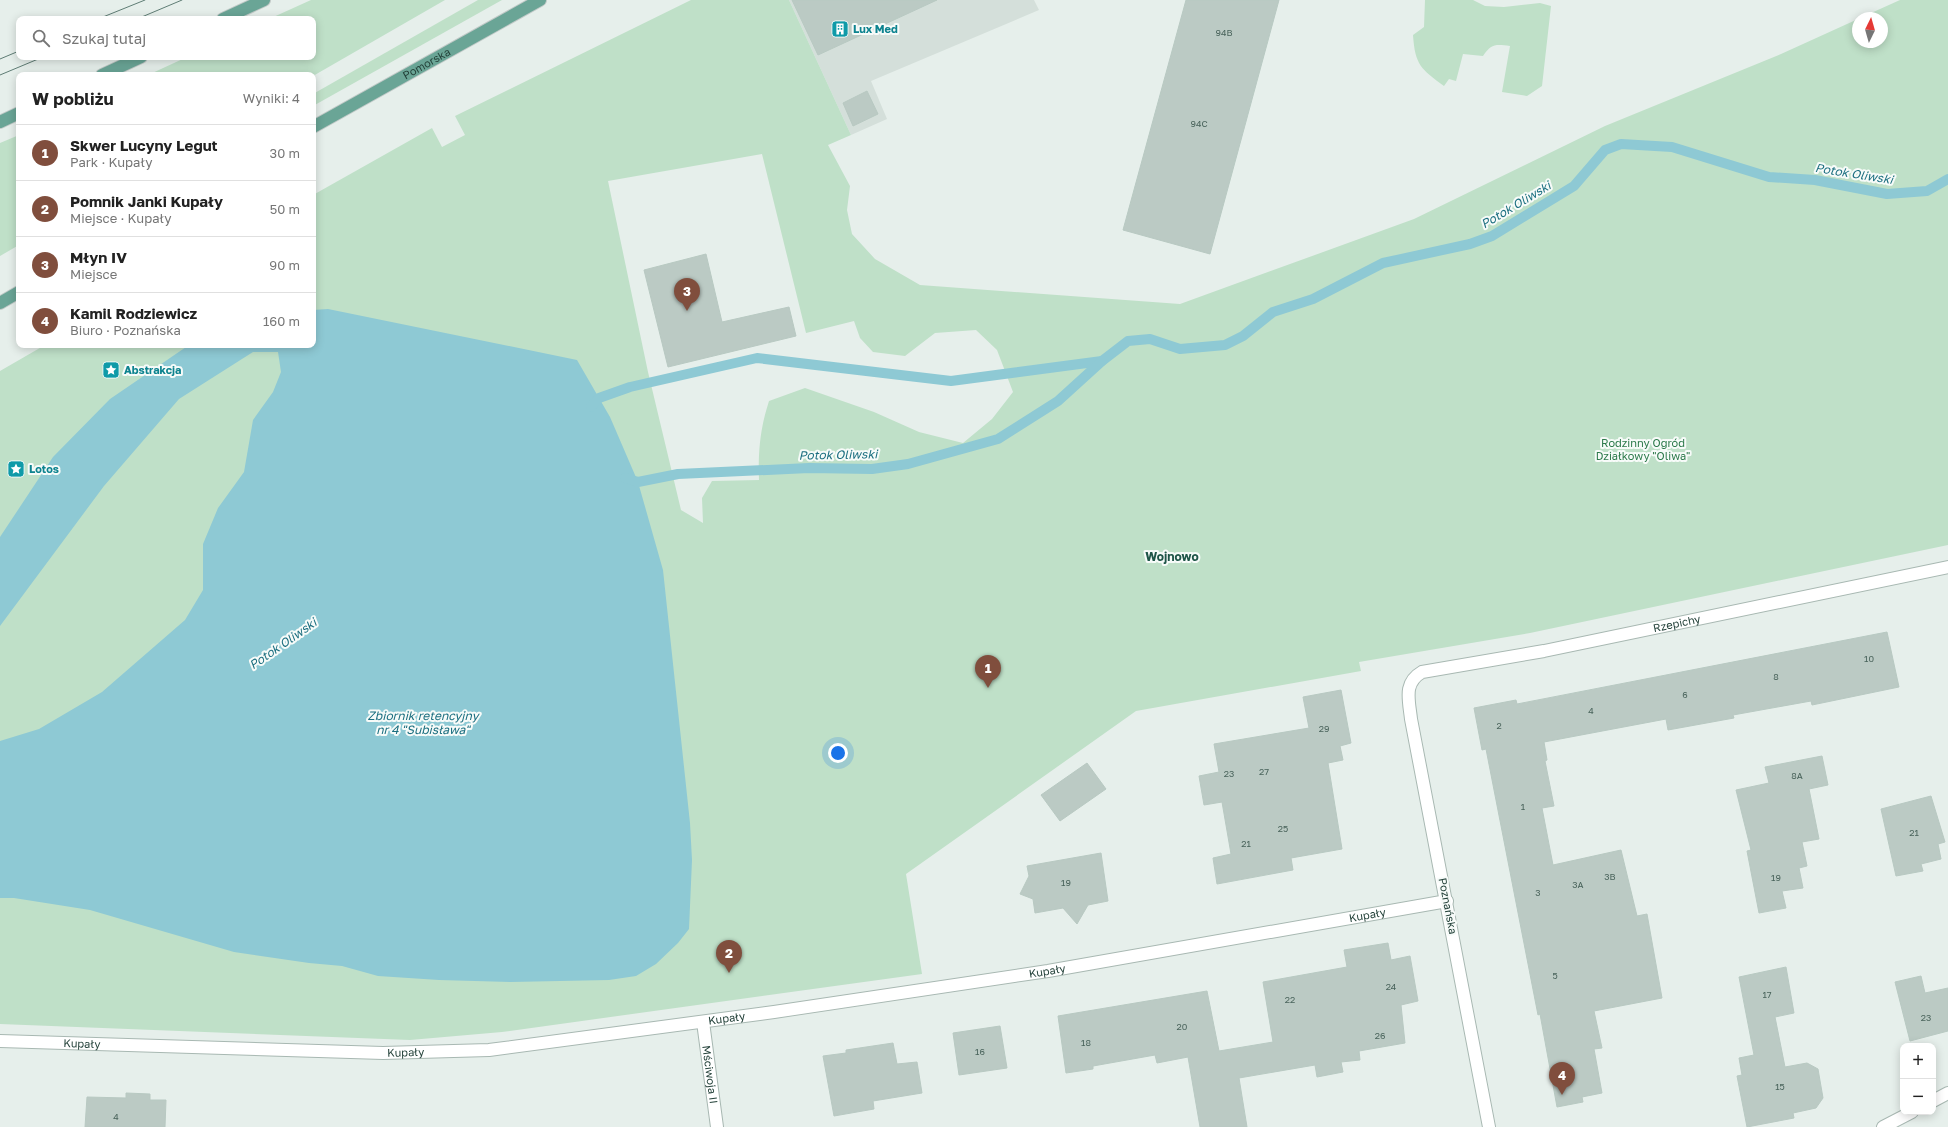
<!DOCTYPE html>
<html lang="pl">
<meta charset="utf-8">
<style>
:root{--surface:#fff;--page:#f2f2f2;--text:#222;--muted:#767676;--line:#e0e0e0;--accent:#804e3d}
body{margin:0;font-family:"Golos Text",sans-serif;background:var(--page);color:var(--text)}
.controls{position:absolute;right:12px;bottom:12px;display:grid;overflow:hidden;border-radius:8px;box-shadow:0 2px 10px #0003}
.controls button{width:36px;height:36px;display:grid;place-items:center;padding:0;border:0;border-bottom:1px solid var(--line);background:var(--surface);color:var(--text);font:20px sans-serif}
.compass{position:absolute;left:1852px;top:12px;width:36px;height:36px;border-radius:50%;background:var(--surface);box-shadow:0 2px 10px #0003;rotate:5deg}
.you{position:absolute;left:838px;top:753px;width:14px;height:14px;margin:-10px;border:3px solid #fff;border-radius:50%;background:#1a73e8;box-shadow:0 0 0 6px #1a73e833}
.badge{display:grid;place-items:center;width:26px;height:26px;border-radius:50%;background:var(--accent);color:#fff;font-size:13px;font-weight:700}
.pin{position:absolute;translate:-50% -33px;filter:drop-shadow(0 1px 2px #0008)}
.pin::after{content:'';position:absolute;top:21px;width:14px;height:12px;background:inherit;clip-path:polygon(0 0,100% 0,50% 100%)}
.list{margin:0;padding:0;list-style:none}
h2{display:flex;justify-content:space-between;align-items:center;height:52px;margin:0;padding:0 16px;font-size:17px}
h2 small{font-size:13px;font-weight:400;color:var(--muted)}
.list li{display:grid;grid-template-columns:26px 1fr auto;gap:12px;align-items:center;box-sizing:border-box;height:56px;padding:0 16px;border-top:1px solid var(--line)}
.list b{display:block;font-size:15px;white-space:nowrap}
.list p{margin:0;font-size:13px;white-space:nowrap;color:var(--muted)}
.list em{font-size:13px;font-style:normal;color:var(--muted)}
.icon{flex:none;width:22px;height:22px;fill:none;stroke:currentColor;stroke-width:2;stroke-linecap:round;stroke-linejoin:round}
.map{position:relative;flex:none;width:1948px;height:1127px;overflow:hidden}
.search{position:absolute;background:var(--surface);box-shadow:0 2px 10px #0003;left:16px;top:16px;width:300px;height:44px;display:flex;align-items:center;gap:10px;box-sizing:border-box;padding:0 14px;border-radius:8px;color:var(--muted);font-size:15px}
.panel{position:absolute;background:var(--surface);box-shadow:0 2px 10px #0003;left:16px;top:72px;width:300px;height:276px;border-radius:8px}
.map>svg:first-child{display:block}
.built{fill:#d4dfda}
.green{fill:#bfe0c8;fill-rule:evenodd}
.water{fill:#8ec9d4}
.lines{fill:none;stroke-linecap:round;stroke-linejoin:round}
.stream{stroke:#8ec9d4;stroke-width:10}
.building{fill:#bbcac4;stroke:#b8c9c2}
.minor-casing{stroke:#a8b8b2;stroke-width:14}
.major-casing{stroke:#c2cac8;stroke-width:14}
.minor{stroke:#fff;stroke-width:12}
.major{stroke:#6aa596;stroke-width:12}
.tram{stroke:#5f7d75;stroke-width:1}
.labels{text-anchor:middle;stroke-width:4;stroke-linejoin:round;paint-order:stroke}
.number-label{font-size:9px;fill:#4a645c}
.culture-label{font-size:11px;font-weight:bold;fill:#0d838f;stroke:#f7fbf9;text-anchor:start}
.street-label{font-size:11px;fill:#24423a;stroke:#f7fbf9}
.park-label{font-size:11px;fill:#2d7a4b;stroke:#f7fbf9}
.water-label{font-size:12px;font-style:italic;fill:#1c6f80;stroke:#f7fbf9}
.neighbourhood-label{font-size:12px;font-weight:bold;fill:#1f5548;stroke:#f7fbf9}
</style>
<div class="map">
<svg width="1948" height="1127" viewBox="0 0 1948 1127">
<rect width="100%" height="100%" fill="#e6efeb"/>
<!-- built -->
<path class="built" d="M 789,0 L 1034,0 L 1039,10 L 871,81 L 887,119 L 851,135 Z"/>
<!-- green -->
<g class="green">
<path d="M 311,0 L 445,0 L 313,76 L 313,75 L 148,75 L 187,57 L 313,57 L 313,19 L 269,19 Z"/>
<path d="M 478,0 L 502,0 L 313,106 L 313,94 Z"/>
<path d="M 691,0 L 789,0 L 851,135 L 828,145 L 850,186 L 847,210 L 852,234 L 875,259 L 920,285 L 1180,304 L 1414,219 L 1605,126 L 1781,54 L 1858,19 L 1858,42 L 1882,42 L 1882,18 L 1860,18 L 1900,0 L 1948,0 L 1948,545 L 1530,633 L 1359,662 L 1361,671 L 1136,711 L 906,874 L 922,974 L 502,1032 L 410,1040 L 0,1024 L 0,371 L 45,345 L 313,345 L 313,195 L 432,128 L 442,147 L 465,135 L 455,116 ZM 762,154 L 806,333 L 854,321 L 860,338 L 873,352 L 905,356 L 935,333 L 976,330 L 997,350 L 1013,392 L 992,419 L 963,443 L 919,432 L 874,412 L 805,388 L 769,401 C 760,429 758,451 759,480 L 712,481 L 702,498 L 703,523 L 681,510 L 648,372 L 608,181 Z"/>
<path d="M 1425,0 L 1473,0 L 1485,6 L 1504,7 L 1540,3 L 1551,6 L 1542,86 L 1527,96 L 1502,92 L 1510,46 C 1495,44 1491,44 1483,56 L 1463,54 L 1456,81 L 1449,79 L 1444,86 C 1421,69 1415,65 1413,35 L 1424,27 Z"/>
<path d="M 19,135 L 19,245 L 0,256 L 0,143 Z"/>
</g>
<!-- water -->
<path class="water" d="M 328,309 L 577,360 L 610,417 L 638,482 L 663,570 L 690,823 L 692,860 L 689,929 L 678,943 L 656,964 L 636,976 L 609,980 L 511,982 L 439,980 L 378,976 L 342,966 L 309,963 L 234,952 L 90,910 L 14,898 L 0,898 L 0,741 L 39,729 L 102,692 L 185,620 L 203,590 L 203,544 L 218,508 L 244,472 L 253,420 L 273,392 L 281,372 L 278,352 L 253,352 L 179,399 L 104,486 L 0,626 L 0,537 L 53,457 L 110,399 L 189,345 L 313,345 L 313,310 Z"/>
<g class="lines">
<!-- stream -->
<g class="stream">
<path d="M 591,407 L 599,398 L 630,387 L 757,358 L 951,381 L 1102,361"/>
<path d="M 625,478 L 638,482 L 678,474 L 809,468 L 872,469 L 908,464 L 998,439 L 1058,401 L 1102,361 L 1128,341 L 1150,339 L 1180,349 L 1225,345 L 1243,336 L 1273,312 L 1313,299 L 1383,263 L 1470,244 L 1492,236 L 1574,186 L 1605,150 L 1621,144 L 1672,147 L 1769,177 L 1815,180 L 1887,194 L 1927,191 L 1948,179"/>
</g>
</g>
<!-- building -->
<g class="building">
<path d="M 792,0 L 937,0 L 818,55 Z"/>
<path d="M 1186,0 L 1279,0 L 1210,254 L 1123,230 Z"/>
<path d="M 867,91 L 878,114 L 853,126 L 843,103 Z"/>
<path d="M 706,254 L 722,322 L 789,307 L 796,336 L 668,367 L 644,270 Z"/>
<path d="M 1887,632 L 1899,687 L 1812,705 L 1811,701 L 1733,715 L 1734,718 L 1668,730 L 1666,719 L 1544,742 L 1547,760 L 1545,761 L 1554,806 L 1542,808 L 1553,865 L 1621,850 L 1637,916 L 1647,914 L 1662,998 L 1594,1011 L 1602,1048 L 1594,1049 L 1602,1093 L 1582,1097 L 1583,1102 L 1557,1107 L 1540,1014 L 1538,1015 L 1486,749 L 1482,750 L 1474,708 L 1516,700 L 1517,704 Z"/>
<path d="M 1341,690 L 1351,743 L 1340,746 L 1343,760 L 1328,763 L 1342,849 L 1291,858 L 1293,870 L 1217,884 L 1213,858 L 1231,854 L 1222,802 L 1204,805 L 1199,776 L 1219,772 L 1214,744 L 1309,728 L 1303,697 Z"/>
<path d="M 1822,756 L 1828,785 L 1809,789 L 1819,839 L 1802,842 L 1807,866 L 1799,868 L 1803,888 L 1782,891 L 1786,908 L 1759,913 L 1747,851 L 1751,850 L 1736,790 L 1769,783 L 1765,767 Z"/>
<path d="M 1087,763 L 1106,789 L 1060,821 L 1041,795 Z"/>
<path d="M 1931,796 L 1945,842 L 1938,844 L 1941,859 L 1921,864 L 1923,871 L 1896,876 L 1881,809 Z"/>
<path d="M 1101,853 L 1108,901 L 1088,905 L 1077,924 L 1063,908 L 1035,913 L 1033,899 L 1020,894 L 1029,876 L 1027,866 Z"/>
<path d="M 1388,943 L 1391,960 L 1410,956 L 1418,1001 L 1401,1005 L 1405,1043 L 1359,1051 L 1360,1060 L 1341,1062 L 1343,1072 L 1317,1077 L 1315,1065 L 1239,1078 L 1247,1127 L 1200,1127 L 1188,1057 L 1157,1063 L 1155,1055 L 1093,1066 L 1093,1069 L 1066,1073 L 1058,1016 L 1207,991 L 1219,1051 L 1273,1042 L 1263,982 L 1347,967 L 1344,950 Z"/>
<path d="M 1786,967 L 1794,1013 L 1775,1017 L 1785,1067 L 1807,1063 L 1818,1069 L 1823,1098 L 1816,1108 L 1793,1113 L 1794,1118 L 1747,1127 L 1737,1076 L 1742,1075 L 1739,1058 L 1754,1055 L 1739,977 Z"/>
<path d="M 1921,976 L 1925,993 L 1948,988 L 1948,1031 L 1910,1041 L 1895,982 Z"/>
<path d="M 1000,1026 L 1007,1068 L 959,1075 L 953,1033 Z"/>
<path d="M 893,1043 L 897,1064 L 917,1062 L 922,1093 L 873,1101 L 874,1109 L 834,1116 L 823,1056 L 846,1053 L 846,1050 Z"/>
<path d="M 126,1093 L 150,1094 L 150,1100 L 166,1100 L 165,1127 L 85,1127 L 87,1097 L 126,1098 Z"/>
</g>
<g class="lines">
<!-- minor casing -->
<g class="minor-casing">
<g id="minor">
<path id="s1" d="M 703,1022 L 717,1127"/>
<path id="s2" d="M 0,1041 L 383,1053 L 489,1050 L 774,1012 L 1048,971 L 1447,901"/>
<path d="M 1933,1101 L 1948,1093"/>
<path id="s3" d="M 1489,1127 L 1411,719 C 1409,700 1403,683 1422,672 L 1544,651 L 1948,567"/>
<path d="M 1883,1127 L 1912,1112"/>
</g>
</g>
<!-- major casing -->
<g class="major-casing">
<g id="major">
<path d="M 223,19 L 264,0"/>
<path d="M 102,75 L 141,57"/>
<path d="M 0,122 L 19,113"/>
<path id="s4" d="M 313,127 L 540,0"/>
<path d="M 0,303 L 19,292"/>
</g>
</g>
<!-- minor -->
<use href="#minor" class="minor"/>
<!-- major -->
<use href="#major" class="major"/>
<!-- tram -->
<g class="tram">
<path d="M 98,19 L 145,0"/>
<path d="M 137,19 L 182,0"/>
<path d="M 0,59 L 19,51"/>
<path d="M 0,75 L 43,57"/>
</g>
</g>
<!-- icons -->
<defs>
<g id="building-square" transform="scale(0.9)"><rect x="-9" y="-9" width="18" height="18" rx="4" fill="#0f9aa8" stroke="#f7fbf9"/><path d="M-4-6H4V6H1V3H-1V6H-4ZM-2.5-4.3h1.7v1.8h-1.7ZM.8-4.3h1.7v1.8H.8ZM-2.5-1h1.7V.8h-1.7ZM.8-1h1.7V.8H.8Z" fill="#fff"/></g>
<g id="sight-square" transform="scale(0.9)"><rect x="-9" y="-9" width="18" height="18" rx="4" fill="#0f9aa8" stroke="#f7fbf9"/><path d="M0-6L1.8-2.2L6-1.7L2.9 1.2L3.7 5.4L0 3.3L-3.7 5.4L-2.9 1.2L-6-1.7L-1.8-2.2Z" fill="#fff"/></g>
</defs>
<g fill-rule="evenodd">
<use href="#building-square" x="840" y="29"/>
<use href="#sight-square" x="111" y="370"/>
<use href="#sight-square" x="16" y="469"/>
</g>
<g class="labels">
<!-- number labels -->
<g class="number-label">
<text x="1224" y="36">94B</text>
<text x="1199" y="127">94C</text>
<text x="1869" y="662">10</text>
<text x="1776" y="680">8</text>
<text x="1685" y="698">6</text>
<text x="1591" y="714">4</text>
<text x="1499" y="729">2</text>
<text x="1324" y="732">29</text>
<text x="1264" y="775">27</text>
<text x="1229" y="777">23</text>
<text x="1797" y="779">8A</text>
<text x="1523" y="810">1</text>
<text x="1283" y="832">25</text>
<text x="1914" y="836">21</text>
<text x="1246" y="847">21</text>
<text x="1610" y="880">3B</text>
<text x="1776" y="881">19</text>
<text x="1066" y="886">19</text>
<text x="1578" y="888">3A</text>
<text x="1538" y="896">3</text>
<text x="1555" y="979">5</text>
<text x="1391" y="990">24</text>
<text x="1767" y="998">17</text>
<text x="1290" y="1003">22</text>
<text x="1926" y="1021">23</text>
<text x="1182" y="1030">20</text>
<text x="1380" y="1039">26</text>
<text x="1086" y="1046">18</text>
<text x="980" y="1055">16</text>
<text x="1780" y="1090">15</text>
<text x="116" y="1120">4</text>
</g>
<!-- culture labels -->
<g class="culture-label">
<text x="853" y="33">Lux Med</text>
<text x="124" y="374">Abstrakcja</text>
<text x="29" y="473">Lotos</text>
</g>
<!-- street labels -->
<g class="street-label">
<text dy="4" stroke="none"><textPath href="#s4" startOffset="130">Pomorska</textPath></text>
<text dy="4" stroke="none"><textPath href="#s3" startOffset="727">Rzepichy</textPath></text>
<text transform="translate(1448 906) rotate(79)" y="4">Poznańska</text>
<text dy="4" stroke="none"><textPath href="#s2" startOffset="1378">Kupały</textPath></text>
<text dy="4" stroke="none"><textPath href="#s2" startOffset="1053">Kupały</textPath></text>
<text dy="4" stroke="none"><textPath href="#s2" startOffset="729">Kupały</textPath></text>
<text dy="4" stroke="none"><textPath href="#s2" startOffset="82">Kupały</textPath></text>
<text dy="4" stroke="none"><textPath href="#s2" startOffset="406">Kupały</textPath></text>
<text dy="4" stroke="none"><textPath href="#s1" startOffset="53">Mściwoja II</textPath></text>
</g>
<!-- park labels -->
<g class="park-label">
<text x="1643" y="447">Rodzinny Ogród<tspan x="1643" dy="13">Działkowy "Oliwa"</tspan></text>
</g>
<!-- water labels -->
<g class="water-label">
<text transform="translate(1854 174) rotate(9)" y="4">Potok Oliwski</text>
<text transform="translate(1516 205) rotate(-31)" y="4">Potok Oliwski</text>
<text transform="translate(838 455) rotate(-1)" y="4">Potok Oliwski</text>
<text transform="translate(283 644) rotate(-35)" y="4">Potok Oliwski</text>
<text x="423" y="720">Zbiornik retencyjny<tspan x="423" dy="14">nr 4 "Subisława"</tspan></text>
</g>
<!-- neighbourhood labels -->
<g class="neighbourhood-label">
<text x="1172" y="561">Wojnowo</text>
</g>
</g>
</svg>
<div class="controls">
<button>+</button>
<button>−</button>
</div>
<svg class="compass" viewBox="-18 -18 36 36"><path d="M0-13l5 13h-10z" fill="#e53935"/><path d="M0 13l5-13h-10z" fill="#767676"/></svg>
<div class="you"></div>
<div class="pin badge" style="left:988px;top:688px">1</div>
<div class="pin badge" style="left:729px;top:973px">2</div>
<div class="pin badge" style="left:687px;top:311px">3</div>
<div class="pin badge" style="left:1562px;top:1095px">4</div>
<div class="search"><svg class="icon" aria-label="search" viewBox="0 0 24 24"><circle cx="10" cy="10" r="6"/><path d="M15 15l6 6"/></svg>Szukaj tutaj</div>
<section class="panel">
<h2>W pobliżu<small>Wyniki: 4</small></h2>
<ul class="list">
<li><span class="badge">1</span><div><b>Skwer Lucyny Legut</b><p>Park · Kupały</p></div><em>30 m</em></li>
<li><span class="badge">2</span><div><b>Pomnik Janki Kupały</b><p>Miejsce · Kupały</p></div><em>50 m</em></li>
<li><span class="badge">3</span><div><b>Młyn IV</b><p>Miejsce</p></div><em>90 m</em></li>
<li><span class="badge">4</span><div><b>Kamil Rodziewicz</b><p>Biuro · Poznańska</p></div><em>160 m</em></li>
</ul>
</section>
</div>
